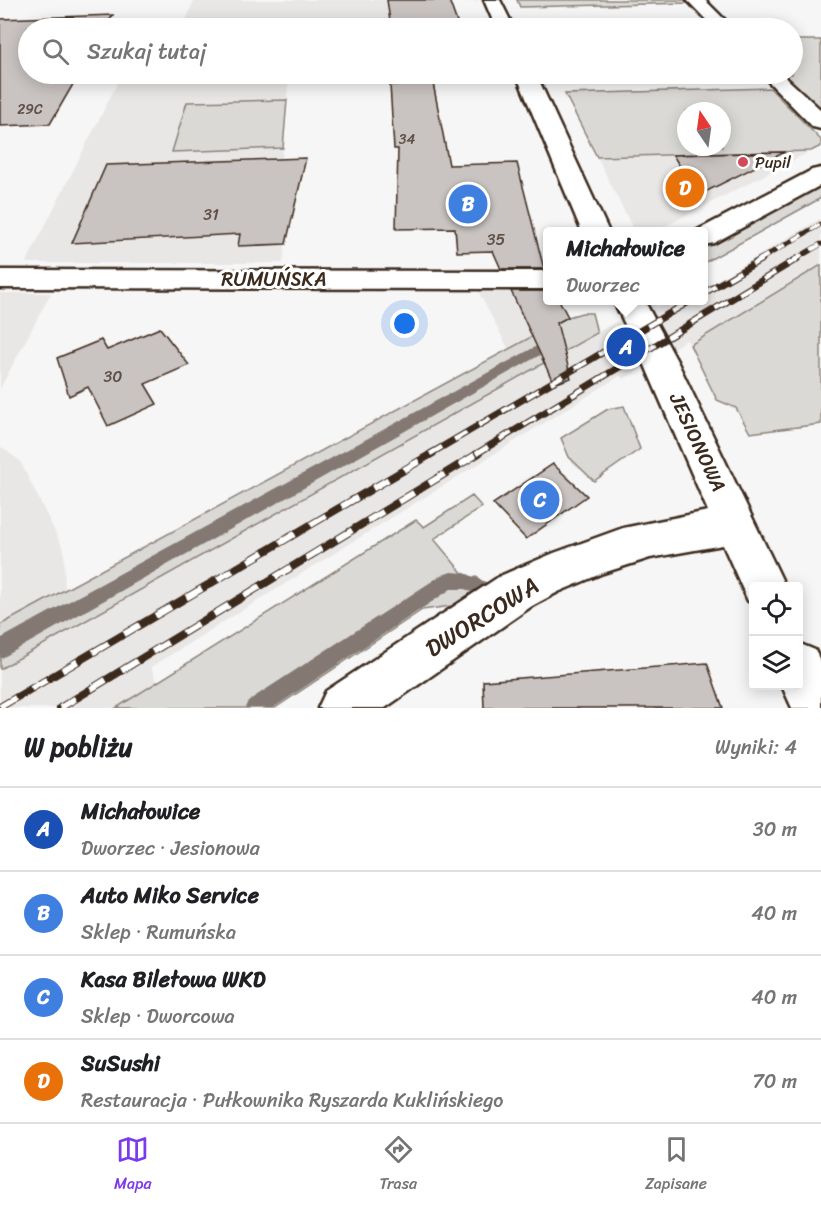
<!DOCTYPE html>
<html lang="pl">
<meta charset="utf-8">
<style>
:root{--surface:#fff;--page:#f2f2f2;--text:#202124;--muted:#757577;--line:#e0e0e0;--accent:#7c3aed}
body{margin:0;font-family:Sriracha,sans-serif;background:var(--page);color:var(--text)}
.controls{position:absolute;right:18px;bottom:18px;display:grid;overflow:hidden;border-radius:6px;box-shadow:0 3px 15px #0003}
.controls button{width:54px;height:54px;display:grid;place-items:center;padding:0;border:0;border-bottom:2px solid var(--line);background:var(--surface);color:var(--text);font:30px sans-serif}
.compass{position:absolute;left:677px;top:102px;width:54px;height:54px;border-radius:50%;background:var(--surface);box-shadow:0 3px 15px #0003;rotate:347deg}
.you{position:absolute;left:405px;top:324px;width:21px;height:21px;margin:-15px;border:4px solid #fff;border-radius:50%;background:#1a73e8;box-shadow:0 0 0 9px #1a73e833}
.badge{display:grid;place-items:center;width:39px;height:39px;border-radius:50%;background:var(--accent);color:#fff;font-size:20px;font-weight:700}
.pin{position:absolute;translate:-50% -50%;border:3px solid #fff;box-shadow:0 2px 6px #0006}
.popup{position:absolute;left:543px;top:227px;width:165px;height:78px;box-sizing:border-box;display:grid;place-content:center;border-radius:6px;background:var(--surface);filter:drop-shadow(0 2px 4px #0005);font-size:20px;white-space:nowrap;color:var(--muted)}
.popup b{font-size:22px;color:var(--text)}
.popup::after{content:'';position:absolute;left:50%;top:100%;margin-left:-12px;border:12px solid transparent;border-top-color:var(--surface)}
.list{margin:0;padding:0;list-style:none}
h2{display:flex;justify-content:space-between;align-items:center;height:78px;margin:0;padding:0 24px;font-size:26px}
h2 small{font-size:20px;font-weight:400;color:var(--muted)}
.list li{display:grid;grid-template-columns:39px 1fr auto;gap:18px;align-items:center;box-sizing:border-box;height:84px;padding:0 24px;border-top:2px solid var(--line)}
.list b{display:block;font-size:22px;white-space:nowrap}
.list p{margin:0;font-size:20px;white-space:nowrap;color:var(--muted)}
.list em{font-size:20px;font-style:normal;color:var(--muted)}
.icon{flex:none;width:33px;height:33px;fill:none;stroke:currentColor;stroke-width:2;stroke-linecap:round;stroke-linejoin:round}
.map{position:relative;flex:none;width:821px;height:708px;overflow:hidden}
.search{position:absolute;background:var(--surface);box-shadow:0 3px 15px #0003;left:18px;right:18px;top:18px;height:66px;display:flex;align-items:center;gap:15px;box-sizing:border-box;padding:0 21px;border-radius:33px;color:var(--muted);font-size:22px}
.sheet{height:414px;background:var(--surface)}
nav{display:flex;justify-content:space-around;align-items:center;box-sizing:border-box;height:84px;border-top:2px solid var(--line);background:var(--surface);font-size:16px;color:var(--muted)}
nav a{display:grid;justify-items:center;gap:3px}
nav .on{color:var(--accent)}
.map>svg:first-child{display:block}
.built{fill:#e9e7e6}
.green{fill:#dbd9d6;stroke:#8b827a;stroke-width:1.5;fill-rule:evenodd}
.lines{fill:none;stroke-linecap:round;stroke-linejoin:round}
.stream{fill:#847972;fill-rule:evenodd}
.building{fill:#c9c3c1;stroke:#3b2a1e;stroke-width:1.5}
.minor-casing{stroke:#3b2a1e;stroke-width:5}
.minor{fill:#fff;fill-rule:evenodd}
.rail-far2-casing{stroke:#3b2a1e;stroke-width:5}
.rail-far1-casing{stroke:#3b2a1e;stroke-width:7}
.rail-casing{stroke:#3b2a1e;stroke-width:8}
.rail-far2{stroke:#fff;stroke-width:4;stroke-dasharray:10;stroke-linecap:butt}
.rail-far1{stroke:#fff;stroke-width:4.5;stroke-dasharray:14;stroke-linecap:butt}
.rail{stroke:#fff;stroke-width:6;stroke-dasharray:18;stroke-linecap:butt}
.poi-dot{fill:#d1495b;stroke:#fff;stroke-width:2}
.labels{text-anchor:middle;stroke-width:6;stroke-linejoin:round;paint-order:stroke}
.far-number-label{font-size:14px;fill:#5e5047}
.far-poi-label{font-size:16px;fill:#3b2a1e;stroke:#fff;text-anchor:start}
.number-label{font-size:16px;fill:#5e5047}
.street-label{font-size:20px;fill:#3b2a1e;stroke:#fff}
.near-street-label{font-size:24px;fill:#3b2a1e;stroke:#fff}
</style>
<div class="map">
<svg width="821" height="708" viewBox="0 0 821 708">
<rect width="100%" height="100%" fill="#f7f6f6"/>
<filter id="ink" filterUnits="userSpaceOnUse"><feTurbulence type="fractalNoise" baseFrequency=".0167" numOctaves="2"/><feDisplacementMap in="SourceGraphic" scale="12" xChannelSelector="R" yChannelSelector="G"/><feConvolveMatrix kernelMatrix="1 2 1 2 8 2 1 2 1" color-interpolation-filters="sRGB"/></filter>
<g filter="url(#ink)">
<!-- built -->
<g class="built">
<path d="M 194,0 L 478,0 L 478,1 L 434,2 L 440,28 L 183,28 Z"/>
<path d="M 122,74 L 289,74 L 280,184 L 290,202 L 283,263 L 26,263 Z"/>
<path d="M 811,151 L 654,232 L 634,231 L 597,157 Z"/>
<path d="M 821,218 L 821,265 L 690,345 L 686,340 L 624,379 L 620,376 L 151,667 L 157,683 L 116,708 L 0,708 L 0,669 L 653,301 L 657,307 L 664,303 L 670,308 L 682,301 L 704,300 L 704,288 Z"/>
<path d="M 478,291 L 548,291 L 548,300 L 559,301 L 568,317 L 509,350 Z"/>
<path d="M 0,293 L 51,293 L 0,389 Z"/>
<path d="M 0,446 L 20,461 L 64,550 L 65,590 L 0,625 Z"/>
</g>
<!-- green -->
<g class="green">
<path d="M 517,0 L 687,0 L 690,3 L 520,7 Z"/>
<path d="M 793,40 L 821,40 L 821,112 L 780,74 L 792,74 Z"/>
<path d="M 770,88 L 821,140 L 821,146 L 811,151 L 597,157 L 565,94 ZM 686,111 L 722,111 L 722,147 L 686,147 Z"/>
<path d="M 287,100 L 283,148 L 172,152 L 187,102 Z"/>
<path d="M 821,184 L 821,198 L 704,263 L 704,248 Z"/>
<path d="M 821,265 L 821,424 L 750,433 L 736,408 L 717,400 L 690,345 Z"/>
<path d="M 582,313 L 592,313 L 597,333 L 0,669 L 0,625 L 568,317 Z"/>
<path d="M 624,406 L 640,449 L 594,481 L 569,457 L 561,438 L 608,409 Z"/>
<path d="M 472,496 L 482,507 L 434,539 L 469,581 L 476,576 L 487,587 L 459,605 L 422,610 L 275,708 L 116,708 L 416,520 L 424,527 Z"/>
</g>
<g class="lines">
<!-- stream -->
<g class="stream">
<path d="M 544,342 L 551,347 L 549,350 L 0,659 L 0,639 Z"/>
<path d="M 451,572 L 465,573 L 488,583 L 491,589 L 488,595 L 482,597 L 465,589 L 451,589 L 273,708 L 245,708 L 248,701 L 440,576 Z"/>
</g>
</g>
<!-- building -->
<g class="building">
<path d="M 387,0 L 449,0 L 459,28 L 391,28 Z"/>
<path d="M 113,15 L 105,28 L 28,28 L 28,74 L 79,74 L 50,124 L 0,126 L 0,19 Z"/>
<path d="M 433,83 L 449,165 L 517,163 L 544,269 L 501,269 L 493,251 L 457,252 L 455,228 L 396,229 L 398,149 L 394,149 L 390,85 Z"/>
<path d="M 785,152 L 697,196 L 673,155 Z"/>
<path d="M 306,158 L 286,244 L 238,246 L 240,234 L 72,243 L 106,165 Z"/>
<path d="M 511,291 L 548,291 L 548,300 L 559,300 L 568,317 L 557,323 L 571,378 L 554,384 Z"/>
<path d="M 160,328 L 189,365 L 145,384 L 157,404 L 108,426 L 88,387 L 69,396 L 57,358 L 101,340 L 107,350 Z"/>
<path d="M 553,464 L 587,496 L 526,539 L 493,504 Z"/>
<path d="M 707,663 L 723,708 L 484,708 L 483,681 Z"/>
</g>
<g class="lines">
<!-- minor casing -->
<g class="minor-casing">
<g id="minor">
<path d="M 484,0 L 500,0 L 514,28 L 496,28 Z"/>
<path d="M 687,0 L 705,0 L 733,28 L 714,28 Z"/>
<path d="M 516,74 L 536,74 L 609,232 L 582,232 Z"/>
<path d="M 761,74 L 782,74 L 821,110 L 821,129 L 813,127 Z"/>
<path d="M 821,168 L 821,185 L 714,243 L 704,245 L 704,232 L 694,232 L 812,170 Z"/>
<path d="M 0,270 L 548,271 L 548,289 L 0,288 Z"/>
<path d="M 613,300 L 644,300 L 678,363 L 785,586 L 754,586 L 754,603 L 748,601 L 723,545 L 650,558 L 603,573 L 558,592 L 532,606 L 385,708 L 318,708 L 326,691 L 500,576 L 554,553 L 623,528 L 708,511 L 644,363 Z"/>
<path d="M 798,643 L 815,650 L 821,663 L 821,708 L 792,708 L 782,686 L 798,686 Z"/>
</g>
</g>
<!-- minor -->
<use href="#minor" class="minor"/>
<!-- rail-far2 casing -->
<g class="rail-far2-casing">
<g id="rail-far2">
<path d="M 759,260 L 821,224"/>
<path d="M 794,260 L 821,244"/>
</g>
</g>
<!-- rail-far1 casing -->
<g class="rail-far1-casing">
<g id="rail-far1">
<path d="M 704,293 L 762,259"/>
<path d="M 430,454 L 692,300"/>
<path d="M 476,454 L 797,259"/>
</g>
</g>
<!-- rail casing -->
<g class="rail-casing">
<g id="rail">
<path d="M 0,707 L 433,453"/>
<path d="M 60,708 L 479,453"/>
</g>
</g>
<!-- rail-far2 -->
<use href="#rail-far2" class="rail-far2"/>
<!-- rail-far1 -->
<use href="#rail-far1" class="rail-far1"/>
<!-- rail -->
<use href="#rail" class="rail"/>
</g>
</g>
<!-- markers -->
<circle class="poi-dot" cx="743" cy="162" r="6"/>
<g class="labels">
<!-- far-number labels -->
<g class="far-number-label">
<text x="30" y="114">29C</text>
<text x="407" y="144">34</text>
</g>
<!-- far-poi labels -->
<g class="far-poi-label">
<text x="755" y="168">Pupil</text>
</g>
<!-- number labels -->
<g class="number-label">
<text x="211" y="220">31</text>
<text x="496" y="245">35</text>
<text x="113" y="382">30</text>
</g>
<!-- street labels -->
<g class="street-label">
<text x="274" y="286">RUMUŃSKA</text>
<text transform="translate(698 442) rotate(65)" y="7">JESIONOWA</text>
</g>
<!-- near-street labels -->
<g class="near-street-label">
<text transform="translate(482 617) rotate(-32)" y="8">DWORCOWA</text>
</g>
</g>
</svg>
<div class="controls">
<button><svg class="icon" aria-label="locate" viewBox="0 0 24 24"><circle cx="12" cy="12" r="6"/><path d="M12 2v4M12 18v4M2 12h4M18 12h4"/></svg></button>
<button><svg class="icon" aria-label="layers" viewBox="0 0 24 24"><path d="M12 4l9 5-9 5-9-5zM3 14l9 5 9-5"/></svg></button>
</div>
<svg class="compass" viewBox="-18 -18 36 36"><path d="M0-13l5 13h-10z" fill="#e53935"/><path d="M0 13l5-13h-10z" fill="#757577"/></svg>
<div class="you"></div>
<div class="pin badge" style="left:626px;top:347px;background:#1a4fb4">A</div>
<div class="popup"><b>Michałowice</b>Dworzec</div>
<div class="pin badge" style="left:468px;top:204px;background:#3f7fe0">B</div>
<div class="pin badge" style="left:540px;top:500px;background:#3f7fe0">C</div>
<div class="pin badge" style="left:685px;top:188px;background:#e8710a">D</div>
<div class="search"><svg class="icon" aria-label="search" viewBox="0 0 24 24"><circle cx="10" cy="10" r="6"/><path d="M15 15l6 6"/></svg>Szukaj tutaj</div>
</div>
<section class="sheet">
<h2>W pobliżu<small>Wyniki: 4</small></h2>
<ul class="list">
<li><span class="badge" style="background:#1a4fb4">A</span><div><b>Michałowice</b><p>Dworzec · Jesionowa</p></div><em>30 m</em></li>
<li><span class="badge" style="background:#3f7fe0">B</span><div><b>Auto Miko Service</b><p>Sklep · Rumuńska</p></div><em>40 m</em></li>
<li><span class="badge" style="background:#3f7fe0">C</span><div><b>Kasa Biletowa WKD</b><p>Sklep · Dworcowa</p></div><em>40 m</em></li>
<li><span class="badge" style="background:#e8710a">D</span><div><b>SuSushi</b><p>Restauracja · Pułkownika Ryszarda Kuklińskiego</p></div><em>70 m</em></li>
</ul>
</section>
<nav>
<a class="on"><svg class="icon" aria-label="map" viewBox="0 0 24 24"><path d="M3 6l6-2 6 2 6-2v14l-6 2-6-2-6 2zM9 4v14M15 6v14"/></svg>Mapa</a>
<a><svg class="icon" aria-label="directions" viewBox="0 0 24 24"><path d="M12 3l9 9-9 9-9-9zM9 14v-3h6M13 9l2 2-2 2"/></svg>Trasa</a>
<a><svg class="icon" aria-label="saved" viewBox="0 0 24 24"><path d="M7 4h10v16l-5-4-5 4z"/></svg>Zapisane</a>
</nav>
